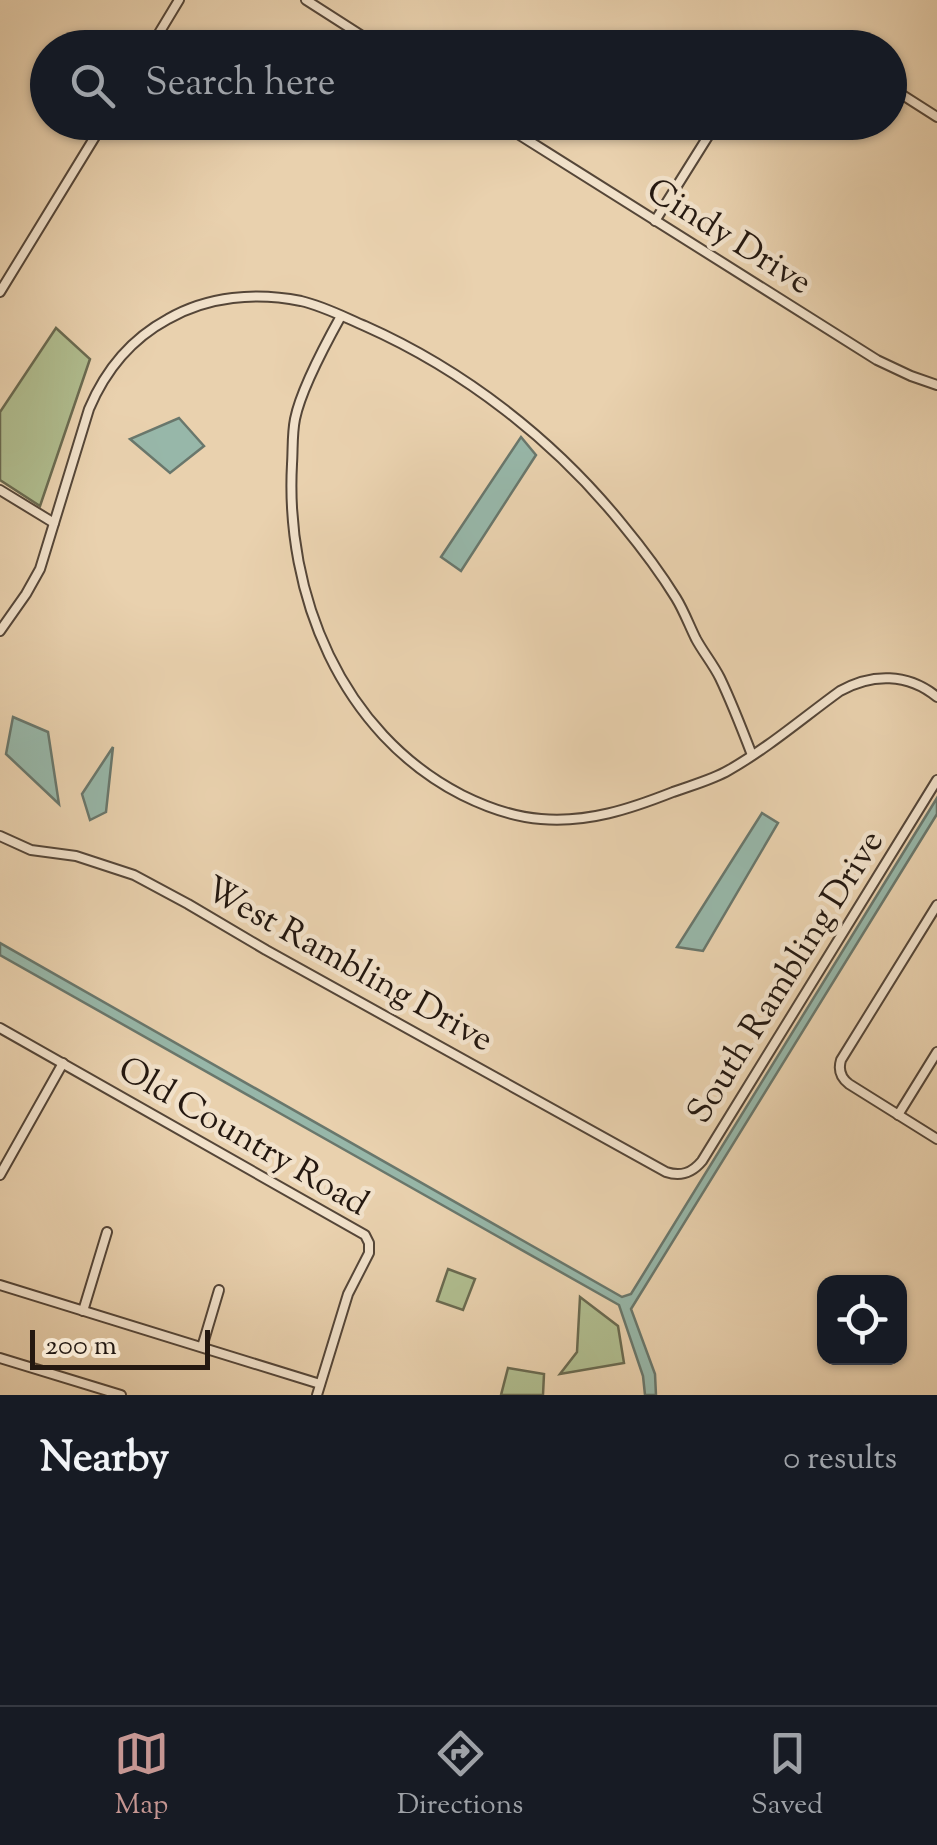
<!DOCTYPE html>
<style>
:root{--surface:#171b24;--page:#20242c;--text:#f1f3f6;--muted:#9ea1a6;--line:#363941;--accent:#c59692}
body{margin:0;font-family:"Sorts Mill Goudy",serif;background:var(--page);color:var(--text)}
.controls{position:absolute;right:30px;bottom:30px;display:grid;overflow:hidden;border-radius:20px;box-shadow:0 2px 8px #0004}
.controls button{width:90px;height:90px;display:grid;place-items:center;padding:0;border:0;border-bottom:2px solid var(--line);background:var(--surface);color:var(--text);font:50px sans-serif}
.scale{position:absolute;left:30px;bottom:25px;width:180px;box-sizing:border-box;padding-left:10px;border:5px solid #241810;border-top:0;font-size:28px;line-height:35px;white-space:nowrap;color:#241810;-webkit-text-stroke:8px #f1e1ca;paint-order:stroke}
.list{margin:0;padding:0;list-style:none}
h2{display:flex;justify-content:space-between;align-items:center;height:130px;margin:0;padding:0 40px;font-size:42px}
h2 small{font-size:32px;font-weight:400;color:var(--muted)}
.icon{flex:none;width:55px;height:55px;fill:none;stroke:currentColor;stroke-width:2;stroke-linecap:round;stroke-linejoin:round}
.map{position:relative;flex:none;width:937px;height:1395px;overflow:hidden}
.search{position:absolute;background:var(--surface);box-shadow:0 2px 8px #0004;left:30px;right:30px;top:30px;height:110px;display:flex;align-items:center;gap:25px;box-sizing:border-box;padding:0 35px;border-radius:55px;color:var(--muted);font-size:38px}
.sheet{height:310px;background:var(--surface)}
nav{display:flex;justify-content:space-around;align-items:center;box-sizing:border-box;height:140px;border-top:2px solid var(--line);background:var(--surface);font-size:28px;color:var(--muted)}
nav a{display:grid;justify-items:center;gap:5px}
nav .on{color:var(--accent)}
.map>svg:first-child{display:block}
.green{fill:#b0bd8f;stroke:#6a6a50;stroke-width:2.5}
.water{fill:#97b7a9;stroke:#69776c;stroke-width:2.5}
.lines{fill:none;stroke-linecap:round;stroke-linejoin:round}
.minor-casing{stroke:#554638;stroke-width:12}
.minor{stroke:#f1e1ca;stroke-width:8}
.labels{text-anchor:middle;stroke-width:9;stroke-linejoin:round;paint-order:stroke}
.street-label{font-size:35px;fill:#241810;stroke:#f1e1ca}
</style>
<div class="map">
<svg width="937" height="1395" viewBox="0 0 937 1395">
<rect width="100%" height="100%" fill="#e9d1ae"/>
<filter id="stains"><feTurbulence type="fractalNoise" baseFrequency=".002" numOctaves="4"/><feColorMatrix values="0 0 0 0 .2 0 0 0 0 .09 0 0 0 0 .02 0 0 0 .5 -.17"/></filter>
<radialGradient id="worn" r=".72"><stop offset=".6" stop-color="#630" stop-opacity="0"/><stop offset="1" stop-color="#630" stop-opacity=".3"/></radialGradient>
<!-- green -->
<g class="green">
<path d="M 56,328 L 90,359 L 40,506 L 0,480 L 0,412 Z"/>
<path d="M 448,1269 L 475,1279 L 463,1310 L 437,1301 Z"/>
<path d="M 580,1297 L 618,1326 L 624,1363 L 560,1374 L 577,1352 Z"/>
<path d="M 508,1368 L 544,1374 L 543,1395 L 501,1395 Z"/>
</g>
<!-- water -->
<g class="water">
<path d="M 179,418 L 204,446 L 170,473 L 130,439 Z"/>
<path d="M 521,437 L 536,455 L 461,571 L 441,557 Z"/>
<path d="M 13,717 L 48,732 L 59,804 L 6,754 Z"/>
<path d="M 113,747 L 106,812 L 90,820 L 82,794 Z"/>
<path d="M 937,798 L 937,814 L 631,1309 L 655,1374 L 656,1395 L 645,1395 L 643,1376 L 619,1305 L 0,955 L 0,943 L 622,1297 L 631,1294 Z"/>
<path d="M 762,813 L 778,823 L 703,951 L 677,947 Z"/>
</g>
<g class="lines">
<!-- minor casing -->
<g class="minor-casing">
<g id="minor">
<path d="M 306,0 L 381,48"/>
<path d="M 150,48 L 179,0"/>
<path d="M 890,87 L 937,117"/>
<path d="M 499,122 L 877,360 L 911,376 L 937,385"/>
<path d="M 655,221 L 717,122"/>
<path d="M 0,292 L 104,122"/>
<path d="M 341,316 C 326,343 301,389 295,419 C 292,434 293,449 292,464 C 285,594 341,733 462,795 C 486,807 514,817 541,819 C 588,823 630,809 673,792 C 692,785 712,780 729,770 C 768,748 804,717 840,691 C 872,673 908,673 937,697"/>
<path d="M 0,490 L 54,523"/>
<path d="M 0,631 L 26,594 L 40,569 L 89,409 C 105,371 131,339 168,319 C 208,296 256,292 301,301 C 323,306 344,317 365,326 C 464,370 554,440 622,524 C 641,547 660,572 676,598 C 684,611 689,625 696,639 C 703,652 713,664 720,678 C 732,703 742,729 752,755"/>
<path d="M 0,836 L 31,850 L 76,856 L 134,875 L 188,904 L 266,950 L 666,1172 C 681,1177 692,1173 702,1161 L 937,780"/>
<path d="M 937,905 L 841,1060 C 838,1070 841,1078 849,1084 L 937,1139"/>
<path d="M 0,1028 L 365,1235 L 369,1243 L 369,1253 L 348,1294 L 317,1395"/>
<path d="M 898,1115 L 937,1052"/>
<path d="M 0,1175 L 63,1063"/>
<path d="M 0,1285 L 320,1384"/>
<path d="M 83,1311 L 107,1232"/>
<path d="M 202,1347 L 219,1290"/>
<path d="M 0,1358 L 121,1395"/>
</g>
</g>
<!-- minor -->
<use href="#minor" class="minor"/>
</g>
<g class="labels">
<!-- street labels -->
<g class="street-label">
<text transform="translate(730 235) rotate(32)" y="12">Cindy Drive</text>
<text transform="translate(350 963) rotate(29)" y="12">West Rambling Drive</text>
<text transform="translate(784 976) rotate(-58)" y="12">South Rambling Drive</text>
<text transform="translate(244 1135) rotate(30)" y="12">Old Country Road</text>
</g>
</g>
<rect width="100%" height="100%" filter="url(#stains)"/>
<rect width="100%" height="100%" fill="url(#worn)"/>
</svg>
<div class="controls">
<button><svg class="icon" aria-label="locate" viewBox="0 0 24 24"><circle cx="12" cy="12" r="6"/><path d="M12 2v4M12 18v4M2 12h4M18 12h4"/></svg></button>
</div>
<div class="scale">200 m</div>
<div class="search"><svg class="icon" aria-label="search" viewBox="0 0 24 24"><circle cx="10" cy="10" r="6"/><path d="M15 15l6 6"/></svg>Search here</div>
</div>
<section class="sheet">
<h2>Nearby<small>0 results</small></h2>
<ul class="list">
</ul>
</section>
<nav>
<a class="on"><svg class="icon" aria-label="map" viewBox="0 0 24 24"><path d="M3 6l6-2 6 2 6-2v14l-6 2-6-2-6 2zM9 4v14M15 6v14"/></svg>Map</a>
<a><svg class="icon" aria-label="directions" viewBox="0 0 24 24"><path d="M12 3l9 9-9 9-9-9zM9 14v-3h6M13 9l2 2-2 2"/></svg>Directions</a>
<a><svg class="icon" aria-label="saved" viewBox="0 0 24 24"><path d="M7 4h10v16l-5-4-5 4z"/></svg>Saved</a>
</nav>
